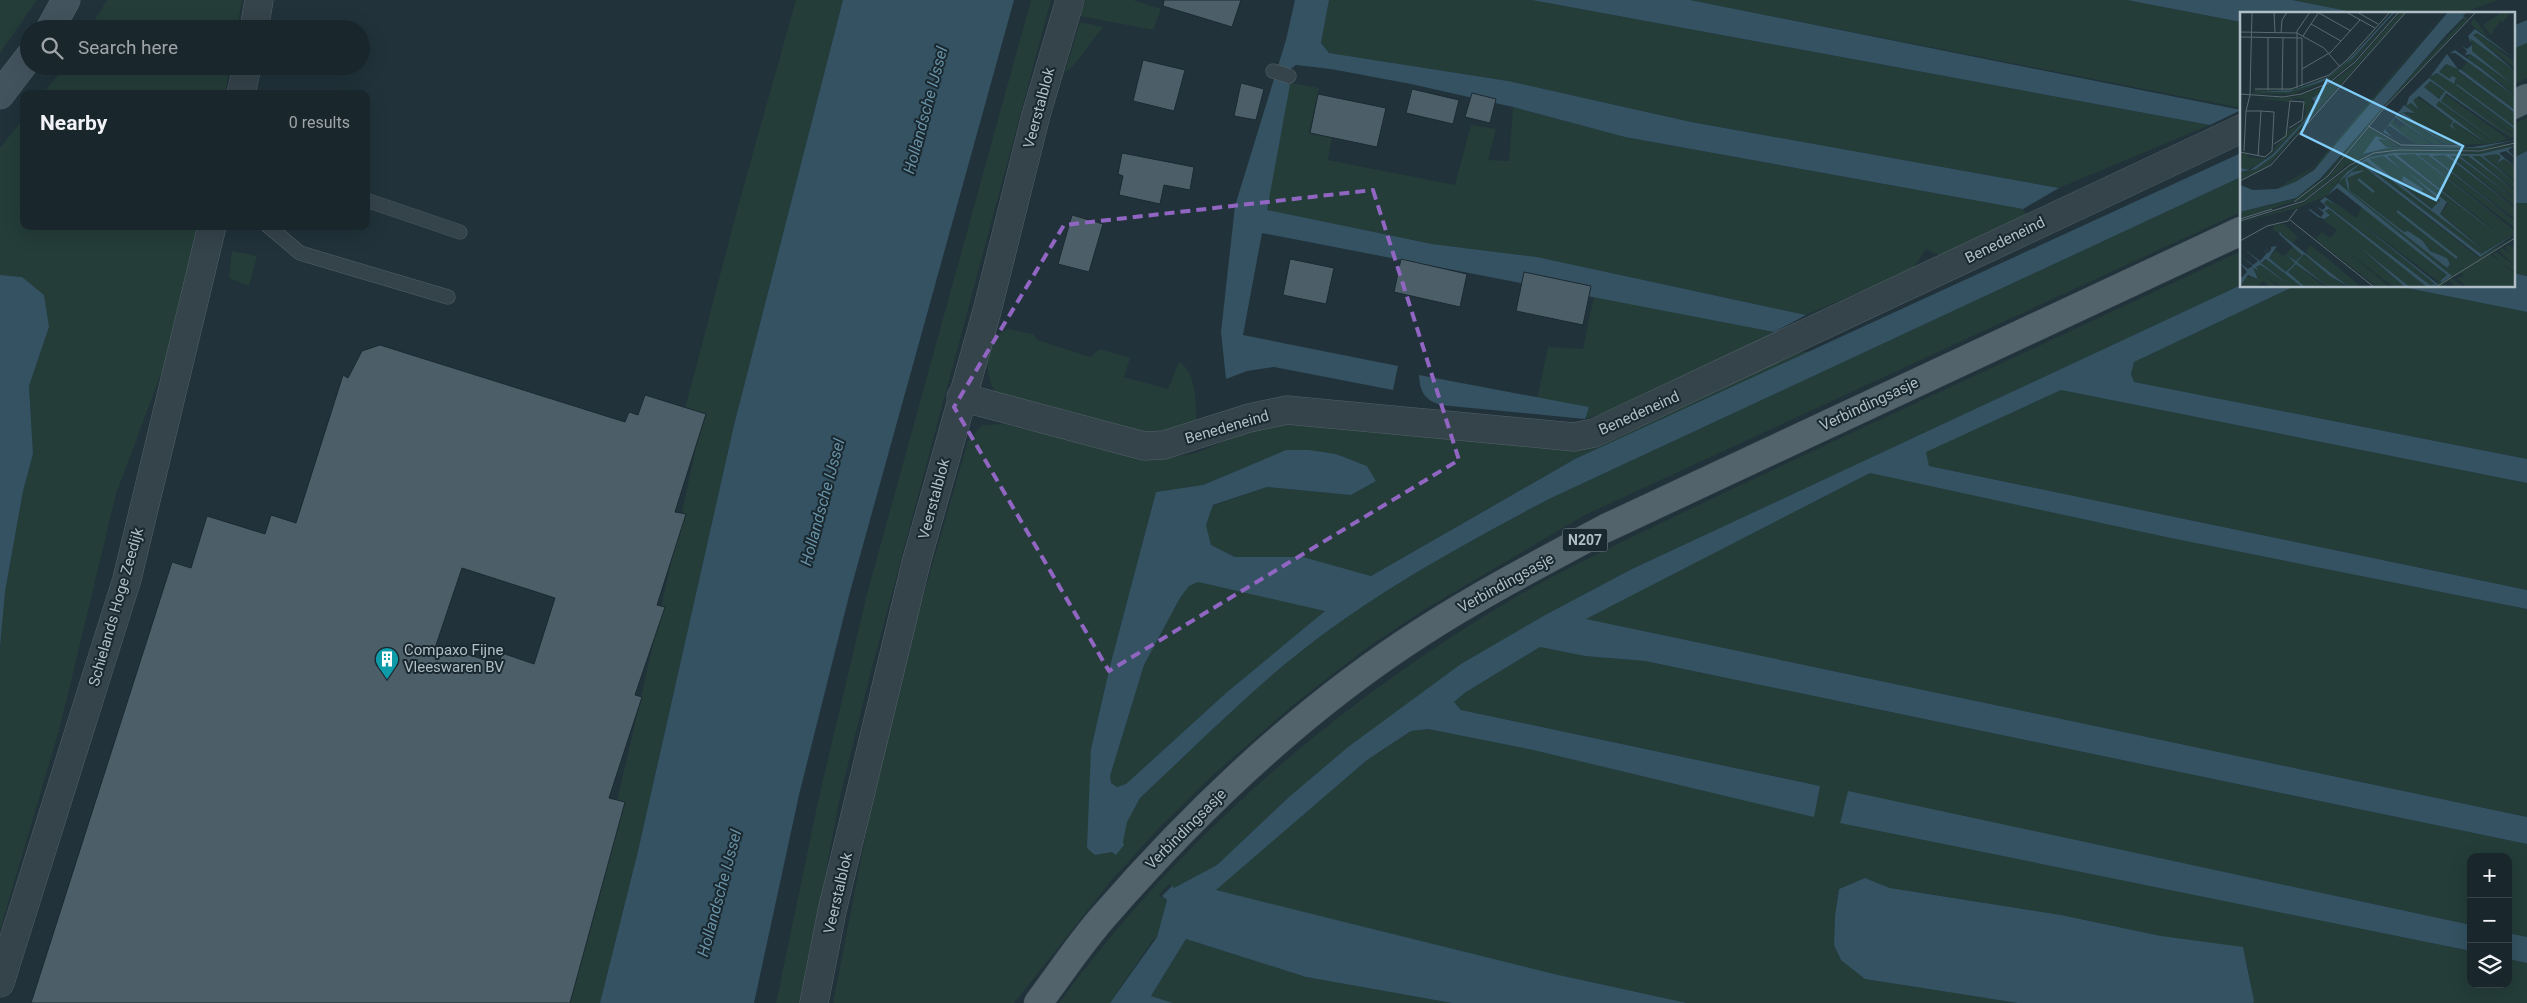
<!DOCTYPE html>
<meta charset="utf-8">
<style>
:root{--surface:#19262c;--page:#222e34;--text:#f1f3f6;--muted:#9fa5a9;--line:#374348}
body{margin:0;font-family:Roboto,sans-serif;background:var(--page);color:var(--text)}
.controls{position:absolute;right:15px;bottom:15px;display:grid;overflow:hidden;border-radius:10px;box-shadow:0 5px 20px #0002}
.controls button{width:45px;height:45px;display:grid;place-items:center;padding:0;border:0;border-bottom:1px solid var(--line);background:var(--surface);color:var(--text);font:25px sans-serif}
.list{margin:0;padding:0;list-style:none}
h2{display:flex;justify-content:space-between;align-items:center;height:65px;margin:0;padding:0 20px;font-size:21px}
h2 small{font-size:16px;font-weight:400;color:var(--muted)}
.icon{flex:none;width:28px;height:28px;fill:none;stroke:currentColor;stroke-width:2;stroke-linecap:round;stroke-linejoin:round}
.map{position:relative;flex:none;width:2527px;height:1003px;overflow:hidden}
.search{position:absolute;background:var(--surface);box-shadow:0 5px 20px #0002;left:20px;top:20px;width:350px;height:55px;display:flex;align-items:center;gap:12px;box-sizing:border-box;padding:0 18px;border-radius:28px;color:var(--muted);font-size:19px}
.panel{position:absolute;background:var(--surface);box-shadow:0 5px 20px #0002;left:20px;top:90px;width:350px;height:140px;border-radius:10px}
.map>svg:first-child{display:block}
.green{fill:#243d39}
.water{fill:#345262;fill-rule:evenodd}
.building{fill:#4c5f69;stroke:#1c2a31;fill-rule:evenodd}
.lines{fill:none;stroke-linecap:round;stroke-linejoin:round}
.lane-casing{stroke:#536168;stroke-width:15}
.street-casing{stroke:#536168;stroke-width:29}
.secondary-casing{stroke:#536168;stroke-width:29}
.primary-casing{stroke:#414f57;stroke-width:29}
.lane{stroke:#35434b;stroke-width:14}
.street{stroke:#35434b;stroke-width:28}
.secondary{stroke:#43535e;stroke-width:28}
.primary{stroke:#53636b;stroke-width:28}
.marked{fill:none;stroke:#9066c2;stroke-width:4;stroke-dasharray:10 6;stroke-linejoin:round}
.labels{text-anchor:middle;stroke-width:4;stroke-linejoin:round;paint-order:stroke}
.shield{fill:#1a282f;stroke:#839199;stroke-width:1}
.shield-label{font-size:14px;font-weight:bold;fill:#b0bec7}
.street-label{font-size:15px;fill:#b0bec7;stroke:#1a282f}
.poi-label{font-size:15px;fill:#b0bec7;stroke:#1a282f;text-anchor:start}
.water-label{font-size:16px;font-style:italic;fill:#6892a7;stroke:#1a282f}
.inset-river{fill:none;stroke:#345262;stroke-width:2.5}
.inset-road{fill:none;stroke:#5a6a72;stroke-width:1}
.view{fill:#81cdfa;fill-opacity:0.15;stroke:#81cdfa;stroke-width:2.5}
.inset-edge{fill:none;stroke:#b0bec7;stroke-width:2.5}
</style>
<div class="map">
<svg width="2527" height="1003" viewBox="0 0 2527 1003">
<rect width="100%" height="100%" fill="#21323a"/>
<!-- green -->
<g class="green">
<path d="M 0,0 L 37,0 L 0,53 Z"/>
<path d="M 107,0 L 242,0 L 237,29 L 89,29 Z"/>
<path d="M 796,0 L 843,0 L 734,425 L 638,851 L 600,1003 L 565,1003 C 618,812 659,618 701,424 L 685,409 L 740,199 Z"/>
<path d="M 1031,0 L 1051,0 L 869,679 L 840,797 L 801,1003 L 776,1003 L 819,797 L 867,594 Z"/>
<path d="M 1086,0 L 1133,0 L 1161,9 L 1153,30 L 1080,16 Z"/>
<path d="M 1329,0 L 1532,0 L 2210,125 L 2059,188 L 1691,122 L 1508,81 L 1329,53 L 1321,43 Z"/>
<path d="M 1690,0 L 2127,0 L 2241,22 L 2241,108 Z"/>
<path d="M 2292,0 L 2498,0 L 2460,14 L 2363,14 Z"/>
<path d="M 1080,22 L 1103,27 C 1092,40 1078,64 1065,72 Z"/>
<path d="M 2527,43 L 2527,78 L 2513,85 L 2513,49 Z"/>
<path d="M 65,66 L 230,66 L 225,94 L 43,94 Z"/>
<path d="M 1286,82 L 1319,88 L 1309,133 L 1332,137 L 1328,160 L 1455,185 L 1471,125 L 1496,129 L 1488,160 L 1509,161 L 1513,107 L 1625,137 L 2023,209 L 2026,215 L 1943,257 L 1926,249 L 1913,269 L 1806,315 L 1537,257 L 1432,244 L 1266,210 L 1286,107 Z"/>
<path d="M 24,118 L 24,226 L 199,226 L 173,342 L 116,494 L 60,727 L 0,930 L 0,647 L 5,592 L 23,491 L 33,454 L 29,386 L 49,327 L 22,277 L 0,275 L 0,148 Z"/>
<path d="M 2527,118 L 2527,151 L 2513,158 L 2513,124 Z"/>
<path d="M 2241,177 L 2241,212 L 1583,516 L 1422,611 L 1364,650 L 1293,705 L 1213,775 L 1158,829 L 1110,882 L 1014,1003 L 833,1003 L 890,711 L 968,441 L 982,425 L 1003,424 L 1140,457 L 1164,459 L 1196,453 L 1261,426 L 1308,420 L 1574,444 L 1790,352 L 1811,352 L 1575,459 L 1371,576 L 1303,557 L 1235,557 L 1211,545 L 1206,525 L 1213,506 L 1267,487 L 1351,495 L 1376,481 L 1367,466 L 1336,454 L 1286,450 L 1203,485 L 1156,492 L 1110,666 L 1091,749 L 1095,855 C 1126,849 1118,847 1127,822 C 1130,814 1136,805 1140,798 C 1184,757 1226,715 1271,676 C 1354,604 1452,550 1549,499 Z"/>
<path d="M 2518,201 L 2527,203 L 2527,276 L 2513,273 L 2513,203 Z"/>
<path d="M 232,251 L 257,256 L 249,286 L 229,278 Z"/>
<path d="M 2241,251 L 2241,285 L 1632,569 L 1547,614 L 1348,747 L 1289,797 L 1217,865 L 1174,888 L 1169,884 L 1159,895 L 1167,900 L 1157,937 L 1152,941 L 1110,1003 L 1059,1003 C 1180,838 1338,702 1514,598 C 1553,575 1594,556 1634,536 C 1700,504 1767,473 1834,441 C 1970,378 2105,315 2241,251 Z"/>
<path d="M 2295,286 L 2397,286 L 2527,312 L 2527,459 L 2134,382 L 2131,374 L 2134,362 Z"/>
<path d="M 1594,296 L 1774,332 L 1623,407 L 1585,419 L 1588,407 L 1537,399 L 1548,347 L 1583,349 Z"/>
<path d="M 1008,329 L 1033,334 L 1038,340 L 1090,357 L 1100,349 L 1130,358 L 1124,377 L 1168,389 L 1179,362 C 1198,373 1195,405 1197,424 L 1191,429 L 1140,434 L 997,394 C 983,376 983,339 1008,329 Z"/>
<path d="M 2061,390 L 2527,483 L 2527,590 L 1929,466 L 1925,452 Z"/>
<path d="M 1870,473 L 2527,609 L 2527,817 L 1585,619 Z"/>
<path d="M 1197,582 L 1326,611 L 1226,693 L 1126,784 L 1117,787 L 1111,783 L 1110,776 L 1144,665 L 1180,598 L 1189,586 Z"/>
<path d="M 1540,647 L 1585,656 L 1645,661 L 2527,844 L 2527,937 L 2508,933 L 2508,857 L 2471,857 L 2471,925 L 1848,792 L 1840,822 L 2471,951 L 2471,984 L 2508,984 L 2508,959 L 2527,963 L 2527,1003 L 2253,1003 L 2247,963 L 2161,936 L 2061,915 L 1890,888 L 1865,878 L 1839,889 L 1835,916 L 1834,945 L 1865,979 L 2018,1003 L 1687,1003 L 1554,974 L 1215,890 L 1367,760 L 1411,731 L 1428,729 L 1533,750 L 1814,816 L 1820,786 L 1461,710 L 1454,702 L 1466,692 Z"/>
<path d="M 1186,939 L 1306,977 L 1452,1003 L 1173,1003 L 1151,996 Z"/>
</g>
<!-- water -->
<g class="water">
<path d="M 843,0 L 1014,0 L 850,592 L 799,795 L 754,1003 L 600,1003 L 638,851 L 734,425 Z"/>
<path d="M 1295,0 L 1329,0 L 1321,43 L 1329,53 L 1508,81 L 1691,122 L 2059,188 L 2023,209 L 1625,137 L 1513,107 L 1411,84 L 1331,69 L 1296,65 L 1289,70 L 1286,82 L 1290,85 L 1267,210 L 1432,244 L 1537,257 L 1806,315 L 1774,332 L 1262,233 L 1243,335 L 1398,366 L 1393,390 L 1274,367 L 1247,371 L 1226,379 L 1221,332 L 1235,206 L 1286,40 Z"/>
<path d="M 1532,0 L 1690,0 L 2241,110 L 2210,125 Z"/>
<path d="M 2127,0 L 2292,0 L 2363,14 L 2241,14 L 2241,22 Z"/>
<path d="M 2527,20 L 2527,43 L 2513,49 L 2513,26 Z"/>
<path d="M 2527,151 L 2527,203 L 2513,203 L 2513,158 Z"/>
<path d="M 2241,153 L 2241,177 L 1549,499 C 1452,550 1354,604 1271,676 C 1226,715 1184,757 1140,798 L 1127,822 L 1123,842 L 1124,845 L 1116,855 L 1112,852 L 1095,855 L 1087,848 L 1091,749 L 1110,666 L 1156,492 L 1203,485 L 1286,450 L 1309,450 L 1336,454 L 1367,466 L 1376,481 L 1351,495 L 1267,487 L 1213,505 L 1206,525 L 1211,545 L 1235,557 L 1303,557 L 1371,576 L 1575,459 ZM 1198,582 L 1325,611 L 1226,693 L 1126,784 L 1117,787 L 1111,783 L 1110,776 L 1144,665 L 1180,598 L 1189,586 Z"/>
<path d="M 2513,273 L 2527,276 L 2527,312 L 2397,286 L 2513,286 Z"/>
<path d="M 0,275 L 22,277 L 44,295 L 49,327 L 29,386 L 33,454 L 23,491 L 5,592 L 0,647 Z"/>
<path d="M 2241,285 L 2295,286 L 2134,362 L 2131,374 L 2134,382 L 2527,459 L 2527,483 L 2061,390 L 1926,452 L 1929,466 L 2527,590 L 2527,609 L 2171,538 L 1870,473 L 1586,619 L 2527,817 L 2527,844 L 1645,661 L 1585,656 L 1540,647 L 1466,692 L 1454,702 L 1461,710 L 1820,786 L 1814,817 L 1533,750 L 1428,729 L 1411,731 L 1367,760 L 1216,890 L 1554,974 L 1687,1003 L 1452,1003 L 1306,977 L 1186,939 L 1151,996 L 1173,1003 L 1110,1003 L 1157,937 L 1167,900 L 1162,896 L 1172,886 L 1174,888 L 1217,865 L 1289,797 L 1348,747 L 1461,664 L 1547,614 L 1632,569 Z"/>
<path d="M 1419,375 L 1589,407 L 1585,419 L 1440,405 C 1424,399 1420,392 1419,375 Z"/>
<path d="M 1848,791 L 2471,925 L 2471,951 L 1840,823 Z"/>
<path d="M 1865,878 L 1890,888 L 2061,915 L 2161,936 L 2243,947 L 2254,1001 L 2253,1003 L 2018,1003 L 1865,979 L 1841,960 L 1834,945 L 1835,916 L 1839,889 Z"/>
<path d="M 2508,933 L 2527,937 L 2527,963 L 2508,959 Z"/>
</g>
<!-- building -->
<g class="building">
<path d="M 1164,0 L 1241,0 L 1232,27 L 1163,6 Z"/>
<path d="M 1143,60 L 1185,70 L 1174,111 L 1133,101 Z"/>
<path d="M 1241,83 L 1264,89 L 1256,120 L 1234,116 Z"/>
<path d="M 1412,89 L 1459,100 L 1453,124 L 1406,113 Z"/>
<path d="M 1472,93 L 1496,99 L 1490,123 L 1465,117 Z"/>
<path d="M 1318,94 L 1386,108 L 1377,147 L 1310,133 Z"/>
<path d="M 1122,153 L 1194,167 L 1190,190 L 1164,185 L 1160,204 L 1119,195 L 1123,176 L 1118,174 Z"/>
<path d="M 1072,215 L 1103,224 L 1089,272 L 1058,264 Z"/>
<path d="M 1290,259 L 1334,268 L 1326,304 L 1283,295 Z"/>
<path d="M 1401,259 L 1467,274 L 1460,307 L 1394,292 Z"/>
<path d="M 1524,272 L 1591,286 L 1583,325 L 1516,311 Z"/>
<path d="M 380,345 L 625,422 L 629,412 L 638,415 L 645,395 L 706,414 L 675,512 L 686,514 L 657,605 L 665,607 L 635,695 L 642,697 L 609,798 L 625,802 L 570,1003 L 31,1003 L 172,562 L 191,568 L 207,516 L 265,534 L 271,515 L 296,523 L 343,375 L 348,378 L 362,351 ZM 462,568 L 555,598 L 534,664 L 502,653 L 499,664 L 436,645 Z"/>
</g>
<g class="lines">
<!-- lane casing -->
<g class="lane-casing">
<g id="lane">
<path d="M 1273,71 L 1289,76"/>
<path d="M 366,200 L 460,232"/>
<path d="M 268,226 L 300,253 L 448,297"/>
</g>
</g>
<!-- street casing -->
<g class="street-casing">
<g id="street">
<path d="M 254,29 L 259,0"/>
<path d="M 241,94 L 247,66"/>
<path d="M 961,397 L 1144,446 L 1164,445 L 1249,418 L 1287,410 L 1574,437 L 1594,433 L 2241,129"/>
<path d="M 0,983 L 127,579 L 212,226"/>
<path d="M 814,1003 L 832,911 L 916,563 L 987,311 L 1036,115 L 1070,0"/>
</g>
</g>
<!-- secondary casing -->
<g class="secondary-casing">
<g id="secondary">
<path d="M 50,29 L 66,0"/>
<path d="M 0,95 L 29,57"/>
</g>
</g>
<!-- primary casing -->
<g class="primary-casing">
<g id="primary">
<path d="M 2513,105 L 2527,98"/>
<path d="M 1038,1003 C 1060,974 1080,943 1104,916 C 1197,809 1302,709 1422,632 C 1481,594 1544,561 1606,528 L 2241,231"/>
</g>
</g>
<!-- lane -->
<use href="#lane" class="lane"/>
<!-- street -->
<use href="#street" class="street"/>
<!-- secondary -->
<use href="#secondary" class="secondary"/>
<!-- primary -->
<use href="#primary" class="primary"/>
</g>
<!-- marked area -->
<path class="marked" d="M 1373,190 L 1459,460 L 1109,671 L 954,407 L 1064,225 Z"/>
<!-- icons -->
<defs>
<g id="building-pin" transform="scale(1.25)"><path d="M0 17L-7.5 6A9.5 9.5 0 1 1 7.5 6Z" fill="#0f9aa8" stroke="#1a282f"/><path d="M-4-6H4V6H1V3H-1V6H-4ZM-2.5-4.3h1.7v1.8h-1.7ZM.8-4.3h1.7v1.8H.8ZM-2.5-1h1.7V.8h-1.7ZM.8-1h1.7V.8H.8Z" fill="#fff"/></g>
</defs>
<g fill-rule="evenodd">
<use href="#building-pin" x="387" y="659"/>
</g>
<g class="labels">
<!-- shield labels -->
<rect class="shield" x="1562.5" y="528.5" width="45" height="23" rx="4"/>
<g class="shield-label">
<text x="1585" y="545">N207</text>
</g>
<!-- street labels -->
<g class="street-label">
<text transform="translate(1039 108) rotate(-75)" y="5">Veerstalblok</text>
<text transform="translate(2005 240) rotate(-26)" y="5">Benedeneind</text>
<text transform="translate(1869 404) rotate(-25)" y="5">Verbindingsasje</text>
<text transform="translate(1639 413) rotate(-24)" y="5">Benedeneind</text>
<text transform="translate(1227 427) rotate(-16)" y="5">Benedeneind</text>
<text transform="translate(934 499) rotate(-75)" y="5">Veerstalblok</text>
<text transform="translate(1506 583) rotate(-29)" y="5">Verbindingsasje</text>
<text transform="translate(116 607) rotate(-74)" y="5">Schielands Hoge Zeedijk</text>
<text transform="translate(1186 829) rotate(-45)" y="5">Verbindingsasje</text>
<text transform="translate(838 893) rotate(-77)" y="5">Veerstalblok</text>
</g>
<!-- poi labels -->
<g class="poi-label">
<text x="404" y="655">Compaxo Fijne<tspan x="404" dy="17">Vleeswaren BV</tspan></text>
</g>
<!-- water labels -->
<g class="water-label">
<text transform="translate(925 110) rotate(-75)" y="6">Hollandsche IJssel</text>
<text transform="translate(822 502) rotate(-75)" y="6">Hollandsche IJssel</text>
<text transform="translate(719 893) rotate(-75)" y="6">Hollandsche IJssel</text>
</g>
</g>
<!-- overview -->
<g transform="translate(2240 12)">
<rect width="275" height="275" fill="#21323a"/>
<path d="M 150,0 L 105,52 L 88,65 L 71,73 L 54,78 L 15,79 L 49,80 L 84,69 L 113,46 L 158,0 L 110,53 L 90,68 L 53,82 L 14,82 L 15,77 L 59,76 L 89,64 L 100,55 ZM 161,0 L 165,0 L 26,156 L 0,168 L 0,160 L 5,160 L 22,153 L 61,115 L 81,87 L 74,83 L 71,89 L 75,92 L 63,110 L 26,148 L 7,158 L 0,156 L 0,142 L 6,141 L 9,145 L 26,147 L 49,118 L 60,112 L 66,101 L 63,87 L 54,86 L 49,90 L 14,86 L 55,85 L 89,73 L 112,55 ZM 205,0 L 85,147 L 55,170 L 36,177 L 75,154 ZM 262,0 L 271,0 L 263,10 L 260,9 L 251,23 L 243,13 ZM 226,5 L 228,7 L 143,96 L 87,164 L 67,182 L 50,191 L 0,206 L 0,200 L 55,187 L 82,167 L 146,90 ZM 234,6 L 248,25 L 275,47 L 230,12 ZM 236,20 L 275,50 L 275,56 L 233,24 ZM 231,26 L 275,59 L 275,82 L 227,46 L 230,42 L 271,71 L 232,39 ZM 227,50 L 275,84 L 275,98 L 221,58 ZM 206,52 L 220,57 L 218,60 L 275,101 L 275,115 L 216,74 L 275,117 L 275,123 L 211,77 L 275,124 L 271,126 L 189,66 L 197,61 L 214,72 L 216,67 L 210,67 L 199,60 ZM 189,69 L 205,79 L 199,87 L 184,75 ZM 182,77 L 198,88 L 196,92 L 199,89 L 254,131 L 201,89 L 205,82 L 268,127 L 255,131 L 246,132 L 179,81 ZM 176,84 L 213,109 L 210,113 L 216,117 L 212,113 L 214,110 L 245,132 L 217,133 L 174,102 L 213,132 L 205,132 L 163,100 L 174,102 L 166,94 L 170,91 L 179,98 L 173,88 ZM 160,101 L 164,104 L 202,132 L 193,132 L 175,119 L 157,105 ZM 154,106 L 154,111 L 160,116 L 165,113 L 190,132 L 176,132 L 150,112 ZM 129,116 L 160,134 L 146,135 L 138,127 L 148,128 L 136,124 L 125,143 L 151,135 L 242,136 L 275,130 L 243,138 L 159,137 L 128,142 L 107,153 L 64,188 L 55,190 L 89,165 ZM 275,132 L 263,139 L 240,142 L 148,142 L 126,146 L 108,159 L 120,152 L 238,245 L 275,225 L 250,242 L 258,248 L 253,242 L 256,240 L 274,253 L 259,239 L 262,236 L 270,241 L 265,235 L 270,233 L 275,236 L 275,260 L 260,250 L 275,262 L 275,275 L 227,275 L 217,266 L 224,264 L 221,261 L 211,266 L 224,275 L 215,275 L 209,268 L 203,272 L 210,275 L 195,275 L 199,270 L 108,201 L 195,272 L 190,273 L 84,191 L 87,188 L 99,193 L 116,206 L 122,195 L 207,263 L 200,270 L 211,264 L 101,177 L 98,173 L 100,167 L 88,183 L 58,196 L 0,211 L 65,190 L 110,154 L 119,148 L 134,143 L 157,139 L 240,140 ZM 127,192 L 164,220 L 168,219 L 182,228 L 190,239 L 207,246 L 210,251 L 207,256 ZM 156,142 L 175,142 L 275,219 L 275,222 L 241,242 L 123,151 L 126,149 L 244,237 L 200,202 L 208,192 L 166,159 L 200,188 L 193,197 L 129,147 L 144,144 L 163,159 L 147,143 L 153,143 L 263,225 ZM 257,142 L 261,145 L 257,151 L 264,147 L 275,155 L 275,168 L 243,144 ZM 178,143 L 187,143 L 275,209 L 275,216 ZM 205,143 L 275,196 L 275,207 L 192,144 ZM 209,143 L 217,144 L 275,187 L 275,194 ZM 220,144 L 228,144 L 235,149 L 275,179 L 275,186 ZM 231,144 L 240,144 L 275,170 L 275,177 ZM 89,197 L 178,267 L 187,275 L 170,275 L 119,236 L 165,275 L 153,275 L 104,237 L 150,275 L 137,275 L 78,229 L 135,275 L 78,229 L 76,226 L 82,220 L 90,226 L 97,218 L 83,208 L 89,204 L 85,199 ZM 44,212 L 58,225 L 53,231 L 33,218 L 34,213 ZM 70,233 L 87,246 L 121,275 L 109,275 L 66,241 ZM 54,234 L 63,241 L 56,249 L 47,243 L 55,251 L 46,260 L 29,246 L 36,238 L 43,244 ZM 63,243 L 65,243 L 106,275 L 88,275 L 57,250 ZM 28,247 L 44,261 L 62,275 L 52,275 L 21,251 ZM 56,251 L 71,264 L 85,275 L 65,275 L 55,267 L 48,260 ZM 21,253 L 25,255 L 51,275 L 41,275 L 20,260 L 39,275 L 30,275 L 23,269 L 16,275 L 0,275 L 4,265 L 18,266 L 13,256 L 19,257 L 16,255 Z" fill="#243d39" fill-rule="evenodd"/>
<path d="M 153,0 L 155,0 L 113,46 L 84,69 L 49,80 L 15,80 L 54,78 L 88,65 L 105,52 ZM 208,0 L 227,0 L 223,4 L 226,7 L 223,6 L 207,22 L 81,166 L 56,186 L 0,200 L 0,173 L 13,178 L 37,177 L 55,170 L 74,158 ZM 235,17 L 275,47 L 237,21 L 233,23 L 275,59 L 231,27 L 231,31 L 228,24 ZM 232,33 L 232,39 L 271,71 L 230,42 L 225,43 L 227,39 L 222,34 L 227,37 ZM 215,38 L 242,57 L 275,84 L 215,41 L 210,41 ZM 207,42 L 218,57 L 206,52 L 199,60 L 210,67 L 212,64 L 216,66 L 214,72 L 197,61 L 190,65 ZM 220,57 L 275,98 L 275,101 L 218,59 ZM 189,66 L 196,71 L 271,126 L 206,81 L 201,89 L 256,130 L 199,89 L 196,93 L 246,131 L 214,110 L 212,113 L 216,118 L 210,114 L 213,109 L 179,84 L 173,88 L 179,98 L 171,91 L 166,94 L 169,85 ZM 190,69 L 205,79 L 199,87 L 184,75 ZM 217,72 L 275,115 L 275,117 L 216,73 ZM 78,82 L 81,87 L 67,108 L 34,144 L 16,157 L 0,160 L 0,156 L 10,158 L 32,143 L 63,110 L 75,92 L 72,86 ZM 164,93 L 175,101 L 163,100 L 205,132 L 160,101 L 157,105 L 193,132 L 155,105 L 150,112 L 176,132 L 149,113 L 145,118 L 152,125 L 143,120 ZM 136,124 L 148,128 L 138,127 L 146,135 L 233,135 L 275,128 L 242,136 L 151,135 L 123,142 ZM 275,134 L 268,138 L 275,146 L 266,139 L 259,141 L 275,155 L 264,147 L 257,151 L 261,145 L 257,142 L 243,144 L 275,170 L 240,144 L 232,144 L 275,179 L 228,144 L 220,144 L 275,187 L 217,144 L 210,144 L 275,196 L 205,143 L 192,144 L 275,209 L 188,143 L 178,143 L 275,219 L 175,142 L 157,143 L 262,226 L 153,143 L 147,144 L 163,159 L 144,144 L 129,147 L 192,197 L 200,188 L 166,159 L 207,190 L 200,202 L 243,238 L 126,149 L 123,151 L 241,242 L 275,222 L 240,245 L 120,152 L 98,171 L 212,264 L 202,270 L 200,269 L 207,263 L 97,176 L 88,183 L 107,160 L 127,146 L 154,141 L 240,142 ZM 123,158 L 181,202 L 124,159 L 107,166 L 109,172 L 109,178 L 164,220 L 168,219 L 182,228 L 190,239 L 207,246 L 210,252 L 207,256 L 108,178 L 105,166 L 112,160 ZM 163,164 L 183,177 L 182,180 L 162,169 ZM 85,185 L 97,193 L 87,188 L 84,191 L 90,196 L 190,273 L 195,272 L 108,201 L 199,273 L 187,275 L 89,197 L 85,199 L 90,203 L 84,207 L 78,205 L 69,198 L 65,200 L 70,197 L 81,205 L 84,201 L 76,194 L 83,198 L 86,194 L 80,189 ZM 40,220 L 42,223 L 109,275 L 90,264 L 64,242 L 57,250 L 88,275 L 56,252 L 48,260 L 65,275 L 62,275 L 26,247 L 21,251 L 52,275 L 21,253 L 16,255 L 19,258 L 13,256 L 18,267 L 8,263 L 0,274 L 0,267 L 7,260 L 0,251 L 8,257 L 13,254 L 0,243 L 13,253 L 18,249 L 3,236 L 20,249 L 27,241 L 22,236 L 28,241 L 30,239 L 24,235 L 31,239 L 31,235 L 37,234 L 29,246 L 46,260 L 55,251 L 47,243 L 56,249 L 62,243 L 39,222 ZM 119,235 L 170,275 L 165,275 Z" fill="#345262" fill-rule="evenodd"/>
<path class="inset-river" d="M 118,167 L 134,180M 157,199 L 217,246"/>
<path class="inset-road" d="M 34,0 L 35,21M 106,0 L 135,16M 117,0 L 138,12M 79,1 L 111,19M 71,12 L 101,29M 0,20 L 57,21 L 84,36 L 100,55M 41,21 L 42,8 L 47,0M 63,24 L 79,0M 0,25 L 62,26M 62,57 L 91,40 L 120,8M 62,74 L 62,26M 57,76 L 57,19 L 70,0M 15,77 L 51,77 L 89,63 L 107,48 L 150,0M 28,78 L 28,26M 42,78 L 43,26M 0,82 L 43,85 L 61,82 L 89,71 L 115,50 L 159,0M 10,83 L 12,0M 6,99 L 21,99 L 18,144M 128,114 L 161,133 L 220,134M 34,132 L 46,124 L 50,89 L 64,90 L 62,108 L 49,116M 4,139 L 6,99 L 10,83M 0,140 L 25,145 L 32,139 L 34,100 L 21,99M 0,169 L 31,153 L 166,0M 54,190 L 88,164 L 144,96 L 236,0M 0,207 L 32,197M 50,208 L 134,275M 0,209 L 64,189 L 110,153 L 134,141 L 159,138 L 240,139 L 275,131M 0,229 L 27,214 L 48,209 L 57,197M 196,275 L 275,226"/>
<path class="view" d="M 87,68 L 223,134 L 196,188 L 61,122 Z"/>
<rect width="275" height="275" class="inset-edge"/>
</g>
</svg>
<div class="controls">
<button>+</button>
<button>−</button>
<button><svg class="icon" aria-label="layers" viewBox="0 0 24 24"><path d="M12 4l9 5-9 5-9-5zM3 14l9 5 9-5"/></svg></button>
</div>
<div class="search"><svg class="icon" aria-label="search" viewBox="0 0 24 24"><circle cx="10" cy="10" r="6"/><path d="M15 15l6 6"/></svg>Search here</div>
<section class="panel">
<h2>Nearby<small>0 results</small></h2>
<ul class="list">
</ul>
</section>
</div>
